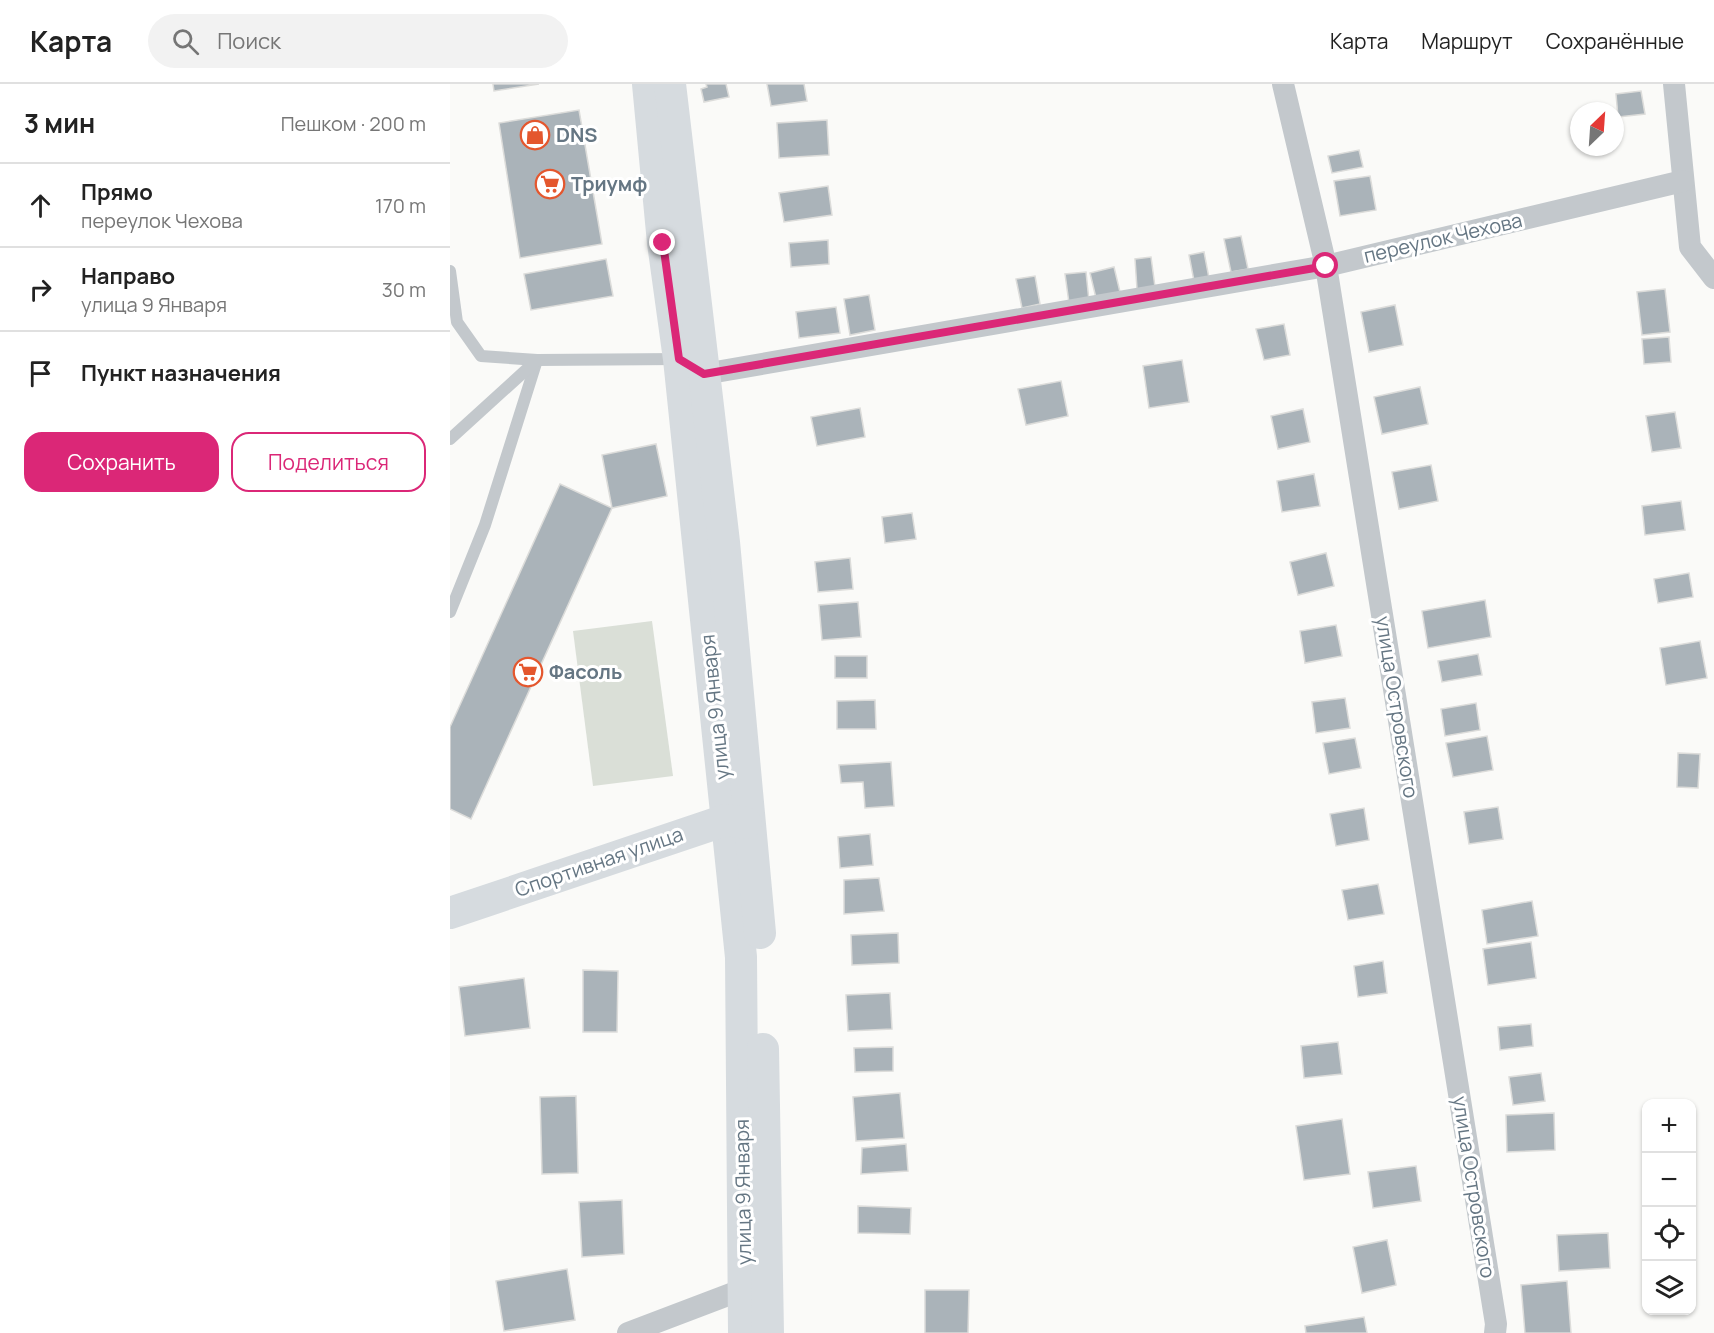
<!DOCTYPE html>
<html lang="ru">
<meta charset="utf-8">
<style>
:root{--surface:#fff;--page:#f2f2f2;--text:#222;--muted:#767676;--line:#e0e0e0;--accent:#db2777}
body{margin:0;font-family:Manrope,sans-serif;background:var(--page);color:var(--text)}
.controls{position:absolute;right:18px;bottom:18px;display:grid;overflow:hidden;border-radius:12px;box-shadow:0 2px 4px #0004}
.controls button{width:54px;height:54px;display:grid;place-items:center;padding:0;border:0;border-bottom:2px solid var(--line);background:var(--surface);color:var(--text);font:30px sans-serif}
.compass{position:absolute;left:1120px;top:18px;width:54px;height:54px;border-radius:50%;background:var(--surface);box-shadow:0 2px 4px #0004;rotate:25deg}
.stop{position:absolute;width:18px;height:18px;margin:-14px;border:4px solid #db2777;border-radius:50%;background:#fff}
.stop.end{background:#db2777;border-color:#fff;box-shadow:0 2px 6px #0008}
.list{margin:0;padding:0;list-style:none}
h2{display:flex;justify-content:space-between;align-items:center;height:78px;margin:0;padding:0 24px;font-size:26px}
h2 small{font-size:20px;font-weight:400;color:var(--muted)}
.list li{display:grid;grid-template-columns:39px 1fr auto;gap:18px;align-items:center;box-sizing:border-box;height:84px;padding:0 24px;border-top:2px solid var(--line)}
.list b{display:block;font-size:22px;white-space:nowrap}
.list p{margin:0;font-size:20px;white-space:nowrap;color:var(--muted)}
.list em{font-size:20px;font-style:normal;color:var(--muted)}
.actions{display:flex;gap:12px;padding:18px 24px}
.actions a{flex:1;padding:14px 0;border:2px solid var(--accent);border-radius:18px;text-align:center;font-size:21px;color:var(--accent)}
.actions .main{background:var(--accent);color:#fff}
.icon{flex:none;width:33px;height:33px;fill:none;stroke:currentColor;stroke-width:2;stroke-linecap:round;stroke-linejoin:round}
.map{position:relative;flex:none;width:1264px;height:1249px;overflow:hidden}
header{display:flex;align-items:center;gap:36px;box-sizing:border-box;height:84px;padding:0 30px;background:var(--surface);border-bottom:2px solid var(--line)}
header strong{font-size:28px}
nav{display:flex;gap:33px;margin-inline-start:auto;font-size:21px}
.search{width:420px;height:54px;background:var(--page);display:flex;align-items:center;gap:15px;box-sizing:border-box;padding:0 21px;border-radius:33px;color:var(--muted);font-size:22px}
main{display:flex}
aside{flex:1;background:var(--surface)}
.map>svg:first-child{display:block}
.green{fill:#dadfd7}
.building{fill:#aab3b9;stroke:#dcdcda;stroke-width:1.5}
.lines{fill:none;stroke-linecap:round;stroke-linejoin:round}
.lane{stroke:#c3c8cc;stroke-width:12}
.street{stroke:#c3c8cc;stroke-width:22}
.secondary{stroke:#d6dbdf;stroke-width:32}
.route{stroke:#db2777;stroke-width:8}
.labels{text-anchor:middle;stroke-width:6;stroke-linejoin:round;paint-order:stroke}
.poi-label{font-size:20px;font-weight:bold;fill:#657683;stroke:#fff;text-anchor:start}
.street-label{font-size:20px;fill:#657683;stroke:#fff}
</style>
<header>
<strong>Карта</strong>
<div class="search"><svg class="icon" aria-label="search" viewBox="0 0 24 24"><circle cx="10" cy="10" r="6"/><path d="M15 15l6 6"/></svg>Поиск</div>
<nav><a>Карта</a><a>Маршрут</a><a>Сохранённые</a></nav>
</header>
<main>
<aside>
<h2>3 мин<small>Пешком · 200 m</small></h2>
<ul class="list">
<li><svg class="icon" aria-label="ahead" viewBox="0 0 24 24"><path d="M12 20V5M6 11l6-6 6 6"/></svg><div><b>Прямо</b><p>переулок Чехова</p></div><em>170 m</em></li>
<li><svg class="icon" aria-label="right" viewBox="0 0 24 24"><path d="M7 20v-9h11M14 6l5 5-5 5"/></svg><div><b>Направо</b><p>улица 9 Января</p></div><em>30 m</em></li>
<li><svg class="icon" aria-label="arrive" viewBox="0 0 24 24"><path d="M6 21V4h12l-3 4 3 4H6"/></svg><div><b>Пункт назначения</b></div></li>
</ul>
<div class="actions"><a class="main">Сохранить</a><a>Поделиться</a></div>
</aside>
<div class="map">
<svg width="1264" height="1249" viewBox="0 0 1264 1249">
<rect width="100%" height="100%" fill="#fafaf8"/>
<!-- green -->
<path class="green" d="M 202,537 L 223,692 L 143,702 L 123,547 Z"/>
<!-- building -->
<g class="building">
<path d="M 43,0 L 89,0 L 44,7 Z"/>
<path d="M 256,0 L 276,0 L 279,13 L 254,18 L 251,5 L 257,3 Z"/>
<path d="M 317,0 L 354,0 L 357,17 L 321,22 Z"/>
<path d="M 1191,7 L 1195,30 L 1168,33 L 1166,10 Z"/>
<path d="M 129,26 L 152,160 L 70,174 L 49,39 Z"/>
<path d="M 377,36 L 379,71 L 329,74 L 327,39 Z"/>
<path d="M 909,66 L 913,83 L 882,89 L 878,72 Z"/>
<path d="M 920,92 L 926,126 L 890,132 L 884,97 Z"/>
<path d="M 378,102 L 382,131 L 334,138 L 329,109 Z"/>
<path d="M 791,152 L 798,185 L 781,188 L 774,155 Z"/>
<path d="M 378,156 L 379,180 L 341,183 L 339,159 Z"/>
<path d="M 754,168 L 759,194 L 744,197 L 739,171 Z"/>
<path d="M 701,173 L 705,203 L 687,205 L 685,175 Z"/>
<path d="M 156,175 L 163,212 L 81,226 L 74,190 Z"/>
<path d="M 664,183 L 670,208 L 646,214 L 640,189 Z"/>
<path d="M 636,188 L 639,217 L 619,219 L 615,190 Z"/>
<path d="M 585,192 L 590,220 L 572,224 L 566,195 Z"/>
<path d="M 1215,205 L 1220,248 L 1192,251 L 1187,208 Z"/>
<path d="M 419,211 L 425,246 L 400,251 L 394,215 Z"/>
<path d="M 945,221 L 953,261 L 919,268 L 911,228 Z"/>
<path d="M 386,223 L 390,249 L 349,254 L 346,228 Z"/>
<path d="M 834,240 L 840,271 L 814,276 L 806,245 Z"/>
<path d="M 1219,253 L 1221,278 L 1194,280 L 1192,255 Z"/>
<path d="M 732,276 L 739,318 L 699,324 L 693,282 Z"/>
<path d="M 611,297 L 618,332 L 576,341 L 568,305 Z"/>
<path d="M 970,303 L 978,340 L 932,350 L 924,313 Z"/>
<path d="M 410,324 L 415,353 L 367,362 L 361,333 Z"/>
<path d="M 853,325 L 860,358 L 828,365 L 821,332 Z"/>
<path d="M 1225,328 L 1231,364 L 1202,368 L 1196,332 Z"/>
<path d="M 206,360 L 217,412 L 162,424 L 152,371 Z"/>
<path d="M 981,381 L 988,417 L 949,425 L 942,388 Z"/>
<path d="M 864,390 L 870,422 L 832,428 L 827,397 Z"/>
<path d="M 110,400 L 162,424 L 21,735 L 0,725 L 0,643 Z"/>
<path d="M 1231,417 L 1235,446 L 1195,451 L 1192,422 Z"/>
<path d="M 462,429 L 466,455 L 435,459 L 432,433 Z"/>
<path d="M 876,469 L 884,502 L 848,511 L 840,478 Z"/>
<path d="M 400,474 L 403,505 L 368,508 L 365,478 Z"/>
<path d="M 1239,489 L 1243,513 L 1208,519 L 1204,495 Z"/>
<path d="M 1035,516 L 1041,553 L 978,564 L 972,527 Z"/>
<path d="M 408,518 L 411,553 L 372,556 L 369,521 Z"/>
<path d="M 886,541 L 892,572 L 855,579 L 850,547 Z"/>
<path d="M 1250,557 L 1257,594 L 1216,601 L 1210,564 Z"/>
<path d="M 1028,570 L 1032,591 L 992,598 L 988,577 Z"/>
<rect x="385" y="572" width="32" height="22"/>
<path d="M 895,614 L 900,644 L 866,649 L 862,618 Z"/>
<path d="M 425,616 L 426,645 L 387,645 L 387,617 Z"/>
<path d="M 1026,619 L 1030,646 L 995,652 L 991,625 Z"/>
<path d="M 1037,652 L 1043,686 L 1003,693 L 996,659 Z"/>
<path d="M 905,654 L 911,684 L 879,690 L 873,659 Z"/>
<path d="M 1228,669 L 1250,670 L 1248,704 L 1227,703 Z"/>
<path d="M 441,678 L 444,722 L 415,724 L 413,698 L 391,699 L 389,681 Z"/>
<path d="M 1048,723 L 1053,755 L 1019,760 L 1014,728 Z"/>
<path d="M 914,724 L 919,756 L 886,762 L 880,730 Z"/>
<path d="M 420,750 L 423,781 L 390,784 L 388,753 Z"/>
<path d="M 429,794 L 434,827 L 394,830 L 394,796 Z"/>
<path d="M 928,800 L 934,830 L 898,836 L 892,806 Z"/>
<path d="M 1082,817 L 1088,852 L 1037,860 L 1032,826 Z"/>
<path d="M 448,849 L 449,879 L 402,881 L 401,851 Z"/>
<path d="M 1081,858 L 1086,894 L 1038,901 L 1033,865 Z"/>
<path d="M 933,877 L 937,909 L 908,913 L 904,882 Z"/>
<path d="M 133,886 L 168,887 L 167,948 L 133,948 Z"/>
<path d="M 74,894 L 80,944 L 15,952 L 9,903 Z"/>
<path d="M 440,909 L 442,945 L 398,947 L 396,911 Z"/>
<path d="M 1081,940 L 1083,962 L 1050,966 L 1048,943 Z"/>
<path d="M 888,958 L 892,990 L 854,994 L 851,962 Z"/>
<path d="M 443,963 L 443,987 L 405,988 L 404,964 Z"/>
<path d="M 1091,989 L 1095,1017 L 1063,1021 L 1059,993 Z"/>
<path d="M 450,1009 L 454,1054 L 406,1057 L 403,1013 Z"/>
<path d="M 126,1012 L 128,1089 L 92,1090 L 90,1013 Z"/>
<path d="M 1104,1029 L 1105,1066 L 1057,1068 L 1056,1031 Z"/>
<path d="M 892,1035 L 900,1090 L 854,1096 L 846,1042 Z"/>
<path d="M 456,1060 L 458,1087 L 411,1090 L 412,1064 Z"/>
<path d="M 966,1082 L 971,1117 L 923,1124 L 918,1088 Z"/>
<path d="M 172,1116 L 174,1170 L 132,1173 L 129,1118 Z"/>
<path d="M 408,1122 L 461,1124 L 460,1150 L 408,1149 Z"/>
<path d="M 1158,1149 L 1160,1184 L 1109,1187 L 1107,1151 Z"/>
<path d="M 937,1156 L 946,1201 L 912,1209 L 903,1163 Z"/>
<path d="M 117,1185 L 125,1236 L 54,1247 L 46,1197 Z"/>
<path d="M 1117,1197 L 1121,1249 L 1075,1249 L 1071,1201 Z"/>
<path d="M 475,1206 L 519,1206 L 518,1249 L 475,1249 Z"/>
<path d="M 914,1233 L 917,1249 L 856,1249 L 855,1242 Z"/>
</g>
<g class="lines">
<!-- lane -->
<g class="lane">
<path d="M 0,187 L 7,238 L 31,272 L 87,276 L 35,441 L 0,528"/>
<path d="M 0,355 L 87,276 L 229,275"/>
</g>
<!-- street -->
<g class="street">
<path d="M 833,0 L 876,182 L 1046,1240 L 1045,1249"/>
<path d="M 1224,0 L 1240,163 L 1264,194"/>
<path d="M 254,290 L 876,182 L 1233,97"/>
<path d="M 178,1249 L 307,1200"/>
</g>
<!-- secondary -->
<g class="secondary">
<path d="M 198,0 L 213,159 L 229,275 L 291,873 L 294,1249"/>
<path d="M 220,0 L 274,458 L 310,849"/>
<path d="M 0,829 L 276,736 L 296,739"/>
<path d="M 313,965 L 318,1249"/>
</g>
</g>
<g class="lines">
<!-- route -->
<path class="route" d="M 213,159 L 229,275 L 254,290 L 876,182"/>
</g>
<!-- icons -->
<defs>
<g id="shop-ring" transform="scale(1.5)"><circle r="9.5" fill="#fff" stroke="#e4572e" stroke-width="1.5"/><path d="M-5-2.5h2.3a2.7 3.5 0 0 1 5.4 0H5L5.5 6h-11ZM-1.5-2.5h3a1.5 2.3 0 0 0-3 0Z" fill="#e4572e"/></g>
<g id="supermarket-ring" transform="scale(1.5)"><circle r="9.5" fill="#fff" stroke="#e4572e" stroke-width="1.5"/><path d="M-6-5.5h2.5l.6 2H6L4.5 2H-2.5L-4.4-4H-6ZM-1.5 3.2a1.3 1.3 0 1 0 .1 0ZM3 3.2a1.3 1.3 0 1 0 .1 0Z" fill="#e4572e"/></g>
</defs>
<g fill-rule="evenodd">
<use href="#shop-ring" x="85" y="51"/>
<use href="#supermarket-ring" x="100" y="100"/>
<use href="#supermarket-ring" x="78" y="588"/>
</g>
<g class="labels">
<!-- poi labels -->
<g class="poi-label">
<text x="106" y="58">DNS</text>
<text x="121" y="107">Триумф</text>
<text x="99" y="595">Фасоль</text>
</g>
<!-- street labels -->
<g class="street-label">
<text transform="translate(993 154) rotate(-13)" y="7">переулок Чехова</text>
<text transform="translate(265 623) rotate(-96)" y="7">улица 9 Января</text>
<text transform="translate(947 623) rotate(81)" y="7">улица Островского</text>
<text transform="translate(149 778) rotate(-19)" y="7">Спортивная улица</text>
<text transform="translate(1024 1103) rotate(81)" y="7">улица Островского</text>
<text transform="translate(293 1108) rotate(-91)" y="7">улица 9 Января</text>
</g>
</g>
</svg>
<div class="controls">
<button>+</button>
<button>−</button>
<button><svg class="icon" aria-label="locate" viewBox="0 0 24 24"><circle cx="12" cy="12" r="6"/><path d="M12 2v4M12 18v4M2 12h4M18 12h4"/></svg></button>
<button><svg class="icon" aria-label="layers" viewBox="0 0 24 24"><path d="M12 4l9 5-9 5-9-5zM3 14l9 5 9-5"/></svg></button>
</div>
<svg class="compass" viewBox="-18 -18 36 36"><path d="M0-13l5 13h-10z" fill="#e53935"/><path d="M0 13l5-13h-10z" fill="#767676"/></svg>
<div class="stop" style="left:876px;top:182px"></div>
<div class="stop end" style="left:213px;top:159px"></div>
</div>
</main>
